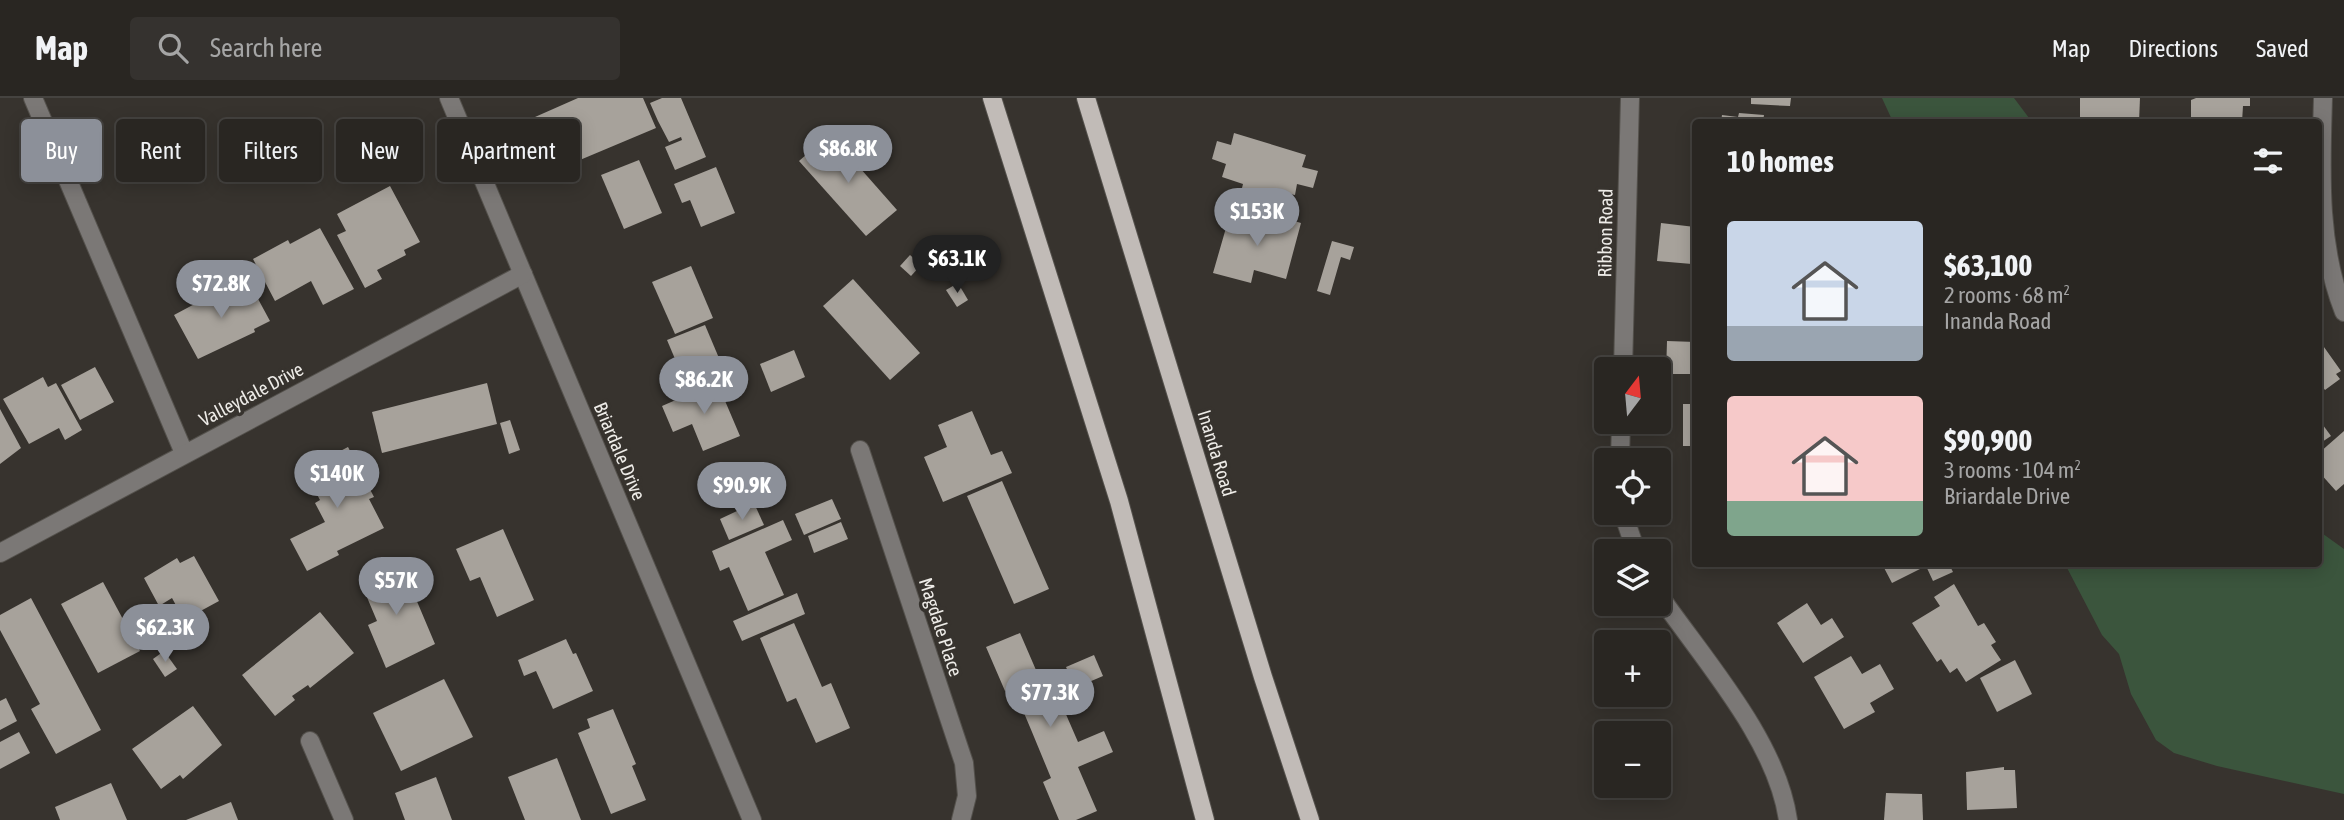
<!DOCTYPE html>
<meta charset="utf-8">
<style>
:root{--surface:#292622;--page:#35322f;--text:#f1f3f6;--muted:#a5a5a5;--line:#454340;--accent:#8c9099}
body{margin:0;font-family:"Asap Condensed",sans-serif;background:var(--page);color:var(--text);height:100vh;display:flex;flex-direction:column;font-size:26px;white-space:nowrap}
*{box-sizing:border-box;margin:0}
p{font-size:23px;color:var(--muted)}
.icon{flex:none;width:38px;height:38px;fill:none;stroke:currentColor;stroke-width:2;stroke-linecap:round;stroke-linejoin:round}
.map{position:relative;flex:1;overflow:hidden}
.drawer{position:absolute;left:1692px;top:21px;width:630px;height:448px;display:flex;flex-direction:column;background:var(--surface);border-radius:7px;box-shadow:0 4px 18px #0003,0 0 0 2px var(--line)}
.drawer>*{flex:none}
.top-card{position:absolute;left:21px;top:21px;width:665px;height:63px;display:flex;gap:14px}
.needle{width:46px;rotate:16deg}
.controls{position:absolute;left:1594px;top:259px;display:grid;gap:14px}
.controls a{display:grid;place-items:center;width:77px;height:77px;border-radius:7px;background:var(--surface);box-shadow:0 4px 18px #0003,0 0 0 2px var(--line);font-size:35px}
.price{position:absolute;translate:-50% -60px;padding:0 16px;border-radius:24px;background:var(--accent);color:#fff;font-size:23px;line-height:46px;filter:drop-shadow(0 2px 4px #0008)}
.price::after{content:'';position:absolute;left:50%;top:42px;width:21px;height:16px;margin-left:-10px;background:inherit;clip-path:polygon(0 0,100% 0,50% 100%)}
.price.on{background:#222;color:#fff}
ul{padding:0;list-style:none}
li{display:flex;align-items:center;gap:21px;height:175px;padding:0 35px}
li span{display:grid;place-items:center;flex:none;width:196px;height:140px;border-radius:7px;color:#555}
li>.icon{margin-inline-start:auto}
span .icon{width:84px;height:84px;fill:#fffc;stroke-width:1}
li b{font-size:30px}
h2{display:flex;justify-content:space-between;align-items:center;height:84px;padding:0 35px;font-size:30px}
.chip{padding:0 24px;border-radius:7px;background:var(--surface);box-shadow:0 4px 18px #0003,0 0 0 2px var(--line);font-size:24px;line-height:63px}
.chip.on{background:var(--accent);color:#fff}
header{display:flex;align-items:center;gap:42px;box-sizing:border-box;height:98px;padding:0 35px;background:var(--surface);border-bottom:2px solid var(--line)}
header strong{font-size:33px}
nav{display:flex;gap:38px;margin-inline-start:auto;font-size:24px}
.search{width:490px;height:63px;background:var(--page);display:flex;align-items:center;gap:18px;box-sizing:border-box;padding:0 24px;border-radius:7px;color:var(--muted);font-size:26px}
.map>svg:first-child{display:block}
</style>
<header>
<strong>Map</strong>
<div class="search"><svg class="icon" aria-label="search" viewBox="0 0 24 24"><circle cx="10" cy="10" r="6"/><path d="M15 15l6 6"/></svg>Search here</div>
<nav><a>Map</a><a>Directions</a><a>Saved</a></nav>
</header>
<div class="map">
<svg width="2344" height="722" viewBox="0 0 2344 722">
<rect width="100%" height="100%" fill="#37332e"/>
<g fill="#3b553d">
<polygon points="1882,0 2014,0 2032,24 1893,24"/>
<polygon points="2319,433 2344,451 2344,696 2217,668 2174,655 2156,642 2131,596 2119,556 2102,537 2065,466 2319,466"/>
</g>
<g fill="#a7a29b">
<polygon points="578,0 643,0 656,30 568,67 557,42 547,47 535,19"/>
<polygon points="662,0 681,0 706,59 675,72 665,49 682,42 681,39 669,44 658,23 650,5"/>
<polygon points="1751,0 1791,0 1790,8 1751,6"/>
<polygon points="2080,0 2140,0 2139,24 2080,24"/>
<polygon points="2196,0 2250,0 2250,8 2243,8 2242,24 2191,23 2191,2"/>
<polygon points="1739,15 1764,17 1763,24 1721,24 1722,17 1738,19"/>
<polygon points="1234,35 1306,57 1302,69 1318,73 1313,90 1297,86 1295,97 1259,90 1256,102 1240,98 1243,86 1222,79 1226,66 1212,61 1217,43 1231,47"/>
<polygon points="830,36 897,112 866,138 799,63"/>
<polygon points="639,62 662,115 624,131 601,77"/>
<polygon points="716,69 735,115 701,129 690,102 682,105 674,86"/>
<polygon points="390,88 420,144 404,152 406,157 377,172 382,181 365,190 337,137 346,133 337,116"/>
<polygon points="1230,116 1268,126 1271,116 1301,125 1286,181 1254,172 1251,185 1213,175"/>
<polygon points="1661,125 1695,129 1692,166 1657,163"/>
<polygon points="320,130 354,191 323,207 311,183 275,203 253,161 288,142 290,146"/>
<polygon points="1332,143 1354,149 1350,162 1341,159 1330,197 1317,193"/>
<polygon points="910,157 921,167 911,178 900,168"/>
<polygon points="691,168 713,220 675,236 652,184"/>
<polygon points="853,181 920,255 890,282 823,208"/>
<polygon points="958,185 968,202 957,209 946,192"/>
<polygon points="232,186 237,196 251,188 270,223 254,231 255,234 198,261 174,217"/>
<polygon points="705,227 727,279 689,294 667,242"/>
<polygon points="2319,242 2341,273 2336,276 2340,281 2325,292 2321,287 2319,289"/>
<polygon points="1667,243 1696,244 1696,276 1666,276"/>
<polygon points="794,252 805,279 771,294 760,266"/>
<polygon points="95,269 114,304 80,322 61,287"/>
<polygon points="43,279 48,289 56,285 82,332 65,342 59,330 29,346 3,301"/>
<polygon points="717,284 740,338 703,353 692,326 673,334 662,308"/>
<polygon points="487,285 497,326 382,355 372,314"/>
<rect x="1683" y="306" width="13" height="42"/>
<polygon points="0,311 21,350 0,366"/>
<polygon points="972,313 991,357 1002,353 1012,375 943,404 924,359 947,349 938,327"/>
<polygon points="510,322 520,352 509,356 500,325"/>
<polygon points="2320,323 2331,338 2319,346 2319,324"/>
<polygon points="2344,333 2344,386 2336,393 2319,374 2319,355"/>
<polygon points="348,349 374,399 369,401 384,430 337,453 339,457 307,473 290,441 325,424 315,405 320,402 304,372"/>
<polygon points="760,375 767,392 748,400 741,382"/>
<polygon points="723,382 731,398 713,407 705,391"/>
<polygon points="1002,383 1049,491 1014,506 967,398"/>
<polygon points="832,401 841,421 804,437 795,416"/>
<polygon points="754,405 764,427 729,442 720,421"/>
<polygon points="783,422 792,442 765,454 784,497 748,513 729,469 720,473 712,453"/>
<polygon points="841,424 848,441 814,455 808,438"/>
<polygon points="503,431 534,502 497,519 480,479 470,483 456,451"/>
<polygon points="194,458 219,503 184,522 172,500 159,508 144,480 177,460 180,465"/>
<polygon points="1882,466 1949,466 1953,474 1933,483 1926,468 1892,485"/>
<polygon points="402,468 435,546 386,570 368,527 377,523 361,485"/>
<polygon points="103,484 140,553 98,575 61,506"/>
<polygon points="1954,486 1978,528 1984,525 1996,544 1991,547 2001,562 1966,584 1957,570 1950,575 1941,561 1937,564 1912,525 1940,508 1934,499"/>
<polygon points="797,495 805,516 742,543 733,523"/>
<polygon points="31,500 101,632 56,656 31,611 40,606 0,532 0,517"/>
<polygon points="1807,505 1821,527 1832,520 1844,539 1803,565 1777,525"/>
<polygon points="320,514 354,555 310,590 308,587 292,598 295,602 275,618 242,577"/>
<polygon points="794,525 822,589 831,585 850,630 816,645 796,600 787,604 760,540"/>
<polygon points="1020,535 1039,579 1048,575 1078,644 1104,633 1113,654 1078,669 1097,713 1076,722 1059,722 1043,684 1051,680 1032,634 1013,589 1005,593 986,549"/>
<polygon points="566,541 573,556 576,555 593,593 553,611 536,573 524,578 518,562"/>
<polygon points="164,553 177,571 165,579 153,561"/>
<polygon points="1094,557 1103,578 1075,590 1066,569"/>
<polygon points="1851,558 1862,576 1880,566 1894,591 1870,605 1875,614 1844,631 1814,579"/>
<polygon points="2015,562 2032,596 1997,614 1980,580"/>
<polygon points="444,581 473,639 401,673 373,615"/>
<polygon points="6,600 17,623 0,632 0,603"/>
<polygon points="193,608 222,647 183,681 180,677 161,691 132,651"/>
<polygon points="613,611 636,666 632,668 646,702 611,716 578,635 590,630 587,621"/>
<polygon points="19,634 30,655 0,671 0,644"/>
<polygon points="557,660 581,722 525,722 508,679"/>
<polygon points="2004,669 2004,672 2015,672 2017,710 1967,712 1966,674"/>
<polygon points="436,679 452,722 405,722 395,695"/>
<polygon points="111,685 127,722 60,722 55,709"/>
<polygon points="1886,695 1922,696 1923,722 1884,722"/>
<polygon points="231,704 238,722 186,722"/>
</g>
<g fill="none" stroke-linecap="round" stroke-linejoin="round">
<g stroke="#54514c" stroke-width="20">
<g id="minor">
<polyline points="33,0 184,355"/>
<polyline points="449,0 752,722"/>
<path d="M2323,0C2321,72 2317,146 2344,214"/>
<polyline points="1623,271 1630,0"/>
<polyline points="860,352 964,665 967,698 961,722"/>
<polyline points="1620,362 1621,324"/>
<polyline points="1623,415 1636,453"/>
<polyline points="0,455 523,176"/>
<path d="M1659,497C1704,562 1777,643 1788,722"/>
<polyline points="310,643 344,722"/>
</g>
</g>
<g stroke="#54514c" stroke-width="20">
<g id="major">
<polyline points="992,0 1119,403 1205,722"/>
<polyline points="1086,0 1263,579 1310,722"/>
</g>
</g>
<use href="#minor" stroke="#7b7876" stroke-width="18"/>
<use href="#major" stroke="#c1bbb7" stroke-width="18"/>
</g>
<g text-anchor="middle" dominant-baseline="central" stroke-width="7" stroke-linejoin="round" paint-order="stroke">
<g font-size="19" fill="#eeece8" stroke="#37332e">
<text transform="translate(1605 135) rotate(-89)">Ribbon Road</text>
<text transform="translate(251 296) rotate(-28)">Valleydale Drive</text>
<text transform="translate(620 353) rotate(67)">Briardale Drive</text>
<text transform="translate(1217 355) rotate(73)">Inanda Road</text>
<text transform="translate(941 529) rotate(72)">Magdale Place</text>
</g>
</g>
</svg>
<div class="controls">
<a><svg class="needle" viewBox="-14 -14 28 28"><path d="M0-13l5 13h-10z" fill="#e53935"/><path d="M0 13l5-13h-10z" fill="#a5a5a5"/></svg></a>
<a><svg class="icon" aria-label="locate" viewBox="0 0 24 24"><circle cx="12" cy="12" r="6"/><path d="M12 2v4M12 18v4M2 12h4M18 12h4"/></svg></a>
<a><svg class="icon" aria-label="layers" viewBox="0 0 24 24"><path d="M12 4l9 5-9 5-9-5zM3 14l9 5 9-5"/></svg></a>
<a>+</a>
<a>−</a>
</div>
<b class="price" style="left:848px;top:87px">$86.8K</b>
<b class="price" style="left:1257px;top:150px">$153K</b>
<b class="price on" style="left:957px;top:197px">$63.1K</b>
<b class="price" style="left:221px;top:222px">$72.8K</b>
<b class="price" style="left:704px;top:318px">$86.2K</b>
<b class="price" style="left:337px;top:412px">$140K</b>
<b class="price" style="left:742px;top:424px">$90.9K</b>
<b class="price" style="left:396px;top:519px">$57K</b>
<b class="price" style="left:165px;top:566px">$62.3K</b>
<b class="price" style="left:1050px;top:631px">$77.3K</b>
<div class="top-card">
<a class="chip on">Buy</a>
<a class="chip">Rent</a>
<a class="chip">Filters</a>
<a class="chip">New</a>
<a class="chip">Apartment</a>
</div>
<section class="drawer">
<h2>10 homes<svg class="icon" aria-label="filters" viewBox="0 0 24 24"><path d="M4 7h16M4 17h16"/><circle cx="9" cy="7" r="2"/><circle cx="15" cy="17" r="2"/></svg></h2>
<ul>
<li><span style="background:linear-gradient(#c9d6e8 75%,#9aa5b1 0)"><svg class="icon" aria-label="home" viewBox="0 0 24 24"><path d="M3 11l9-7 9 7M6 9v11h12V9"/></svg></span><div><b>$63,100</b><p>2 rooms · 68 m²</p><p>Inanda Road</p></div></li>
<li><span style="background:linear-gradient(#f6c9c9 75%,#7fa58c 0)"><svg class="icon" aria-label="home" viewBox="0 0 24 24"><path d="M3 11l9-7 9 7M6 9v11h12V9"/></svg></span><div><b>$90,900</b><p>3 rooms · 104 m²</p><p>Briardale Drive</p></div></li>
</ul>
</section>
</div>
